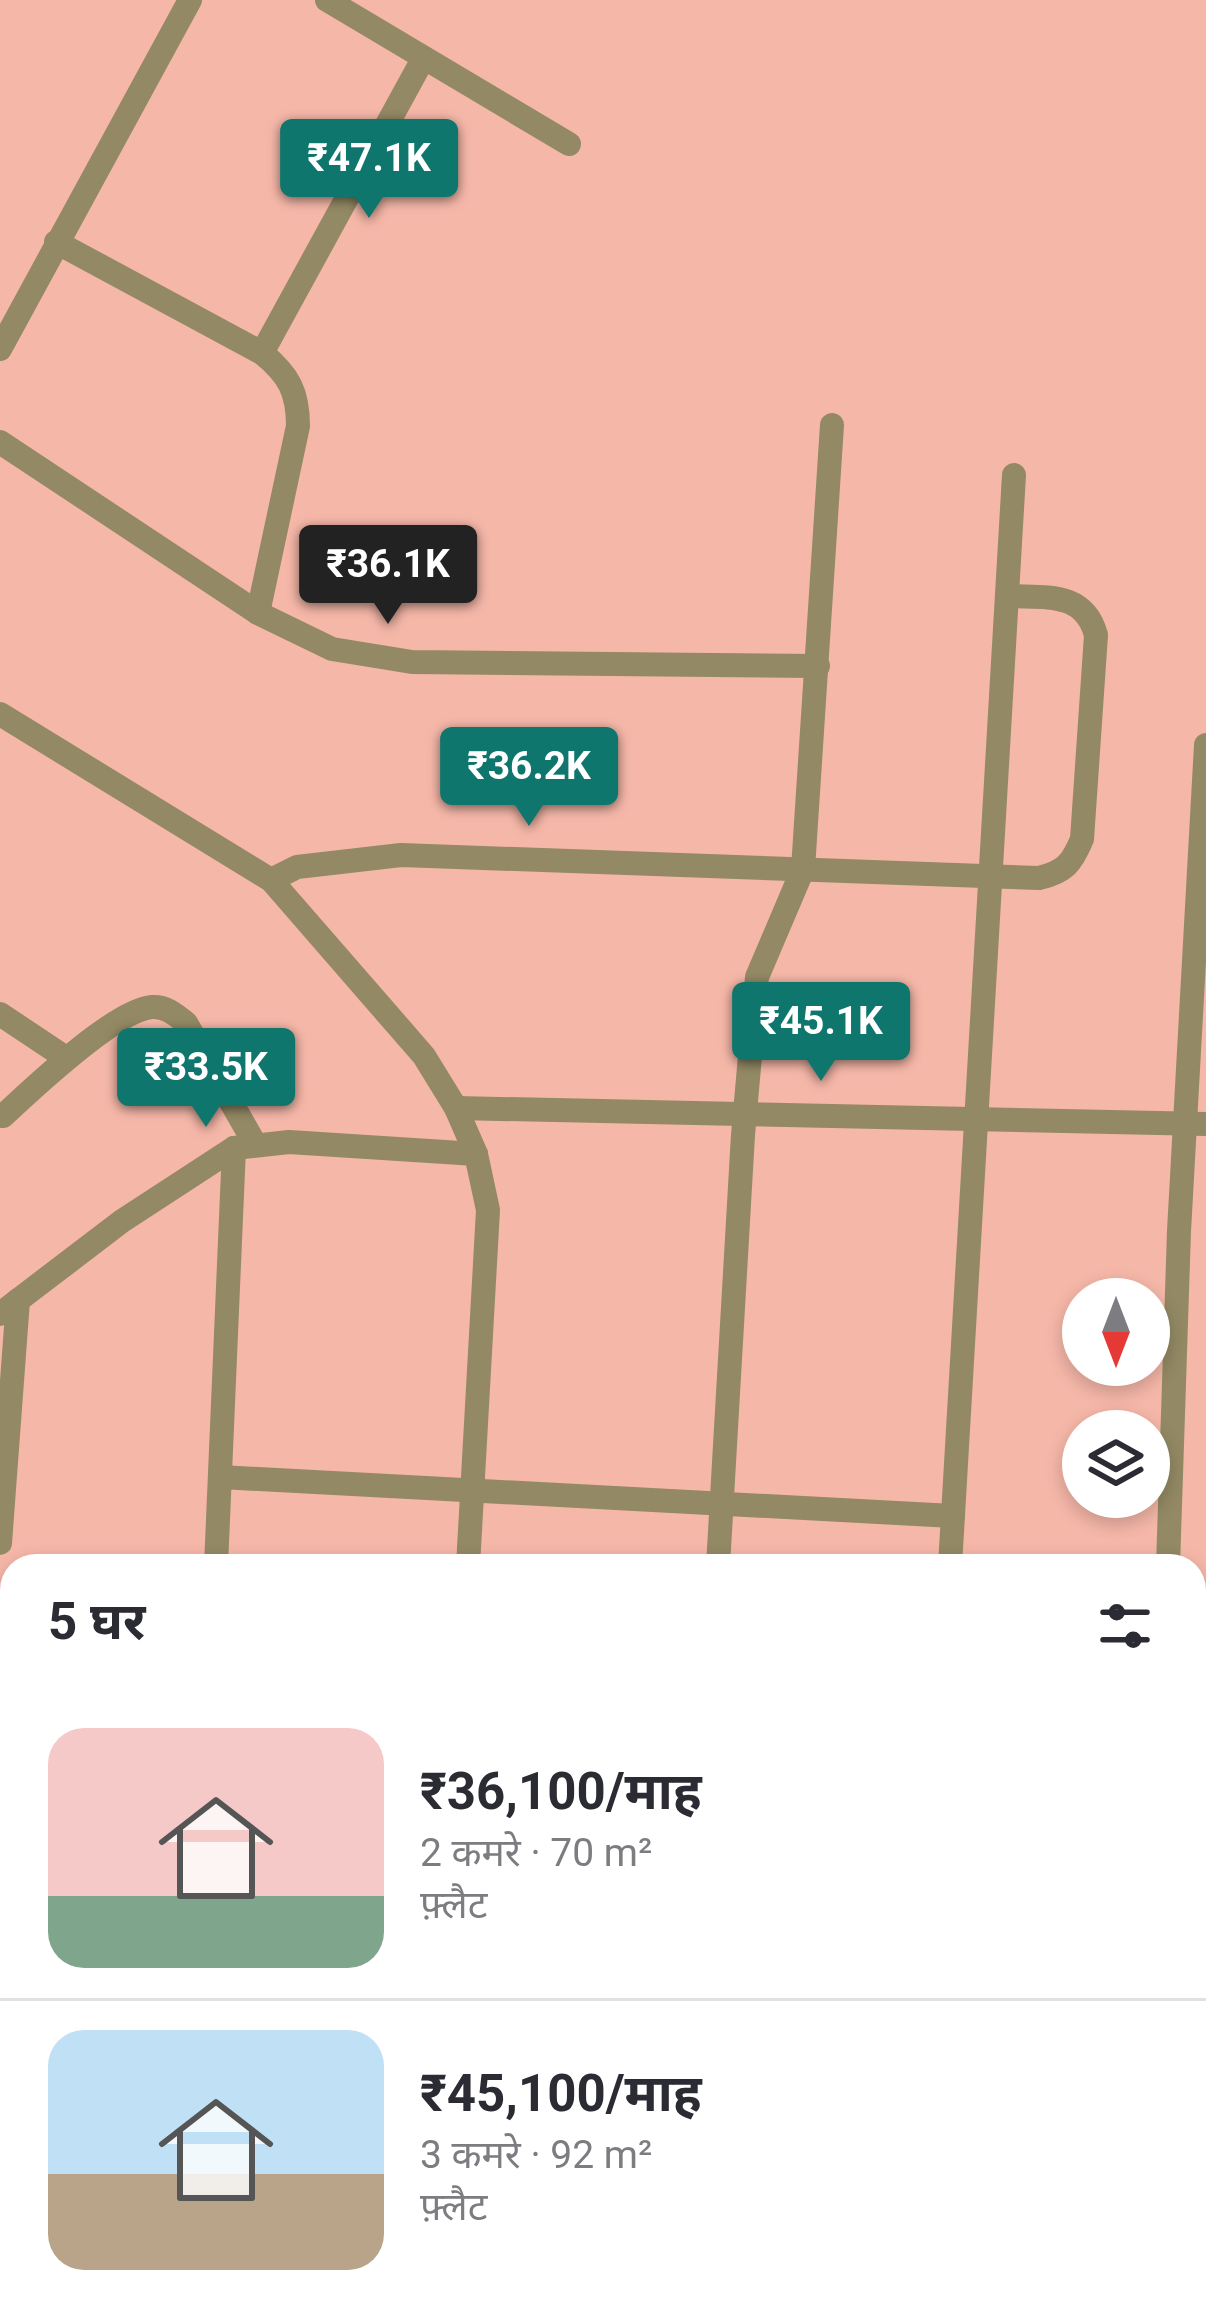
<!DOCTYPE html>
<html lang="hi">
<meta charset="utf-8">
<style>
:root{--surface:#fff;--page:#f2f2f3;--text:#2b2b33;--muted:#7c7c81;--line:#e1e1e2;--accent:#0f766e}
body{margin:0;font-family:Roboto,"Noto Sans Devanagari",sans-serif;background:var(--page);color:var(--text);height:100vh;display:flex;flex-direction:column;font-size:45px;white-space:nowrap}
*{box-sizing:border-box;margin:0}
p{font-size:39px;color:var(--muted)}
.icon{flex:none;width:66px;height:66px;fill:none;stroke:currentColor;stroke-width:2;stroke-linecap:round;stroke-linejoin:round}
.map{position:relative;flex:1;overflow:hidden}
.panel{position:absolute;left:0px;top:1554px;width:1206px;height:771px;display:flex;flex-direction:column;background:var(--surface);border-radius:36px 36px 0 0;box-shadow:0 6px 18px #0003}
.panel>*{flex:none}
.needle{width:78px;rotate:180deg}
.buttons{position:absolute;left:1062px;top:1278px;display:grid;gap:24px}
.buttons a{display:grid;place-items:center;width:108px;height:108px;border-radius:50%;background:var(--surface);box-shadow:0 6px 18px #0003;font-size:60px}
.price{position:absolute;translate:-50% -102px;padding:0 27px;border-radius:12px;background:var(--accent);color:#fff;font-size:39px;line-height:78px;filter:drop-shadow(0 3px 6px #0008)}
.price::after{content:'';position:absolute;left:50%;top:72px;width:36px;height:27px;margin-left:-18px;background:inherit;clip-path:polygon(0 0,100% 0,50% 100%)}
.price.selected{background:#222;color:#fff}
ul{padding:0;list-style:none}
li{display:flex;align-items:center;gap:36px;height:300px;padding:0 48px}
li+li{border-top:3px solid var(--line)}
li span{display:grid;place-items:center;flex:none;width:336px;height:240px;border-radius:36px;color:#555}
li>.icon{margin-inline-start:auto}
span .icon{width:144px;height:144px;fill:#fffc;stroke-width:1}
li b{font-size:51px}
h2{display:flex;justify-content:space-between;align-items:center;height:144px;padding:0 48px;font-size:51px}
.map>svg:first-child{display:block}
</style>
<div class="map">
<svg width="1206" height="2324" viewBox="0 0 1206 2324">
<rect width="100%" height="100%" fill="#f5b7a8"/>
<polygon fill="#e29785" points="1194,1913 1206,1914 1206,2324 1151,2324 1152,2313 1194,2313"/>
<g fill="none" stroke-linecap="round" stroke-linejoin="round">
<g stroke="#938964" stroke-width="24">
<polyline points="327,0 569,144"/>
<path d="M56,242L262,353C289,375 298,392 298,426L258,613"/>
<polyline points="0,349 190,0"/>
<polyline points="262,353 423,59"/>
<polyline points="0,442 258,613 332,649 412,662 818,666"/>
<polyline points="0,714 271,880 424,1056 456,1108 476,1154 488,1210 468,1566"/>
<path d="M271,880L297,867L401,855L1039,878C1065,872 1072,863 1082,839L1096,635C1084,591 1046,598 1008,596"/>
<polyline points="0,1014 66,1058"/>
<polyline points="456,1108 1206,1124"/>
<path d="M3,1116C32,1089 115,1010 152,1007C166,1006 176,1015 186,1023L255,1144"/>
<polyline points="0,1314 122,1221 234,1148 289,1142 476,1154"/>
<polyline points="220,1477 953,1516"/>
<polyline points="0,1543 18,1300"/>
<polyline points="216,1566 234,1148"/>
<polyline points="718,1566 743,1135 757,977 803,869 832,425"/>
<polyline points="950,1566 1014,475"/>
<polyline points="1168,1566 1179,1231 1206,745"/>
<polyline points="0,1799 12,1800"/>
<polyline points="1194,1882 1206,1883"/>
<polyline points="177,2324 178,2313"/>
<polyline points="421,2324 422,2313"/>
<polyline points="684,2324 684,2313"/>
<polyline points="907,2324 907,2313"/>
<polyline points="1121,2324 1122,2313"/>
</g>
</g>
</svg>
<div class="buttons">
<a><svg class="needle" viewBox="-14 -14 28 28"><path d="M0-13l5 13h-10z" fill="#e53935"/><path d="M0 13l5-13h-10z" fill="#7c7c81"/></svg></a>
<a><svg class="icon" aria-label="layers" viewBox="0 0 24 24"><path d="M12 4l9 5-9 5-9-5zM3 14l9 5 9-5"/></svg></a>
</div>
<b class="price" style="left:369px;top:221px">₹47.1K</b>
<b class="price selected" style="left:388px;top:627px">₹36.1K</b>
<b class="price" style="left:529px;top:829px">₹36.2K</b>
<b class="price" style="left:821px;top:1084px">₹45.1K</b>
<b class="price" style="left:206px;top:1130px">₹33.5K</b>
<section class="panel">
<h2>5 घर<svg class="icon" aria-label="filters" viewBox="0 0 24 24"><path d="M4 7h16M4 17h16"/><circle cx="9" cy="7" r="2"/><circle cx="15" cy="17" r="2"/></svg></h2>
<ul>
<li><span style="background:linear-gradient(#f6c9c9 70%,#7fa58c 0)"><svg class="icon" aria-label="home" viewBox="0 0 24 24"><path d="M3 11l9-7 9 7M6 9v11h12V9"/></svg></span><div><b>₹36,100/माह</b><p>2 कमरे · 70 m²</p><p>फ़्लैट</p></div></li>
<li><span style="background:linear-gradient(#bfe0f5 60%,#b9a48a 0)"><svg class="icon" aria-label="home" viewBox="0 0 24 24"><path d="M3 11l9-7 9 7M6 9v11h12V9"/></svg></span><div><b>₹45,100/माह</b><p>3 कमरे · 92 m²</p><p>फ़्लैट</p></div></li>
</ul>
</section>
</div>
